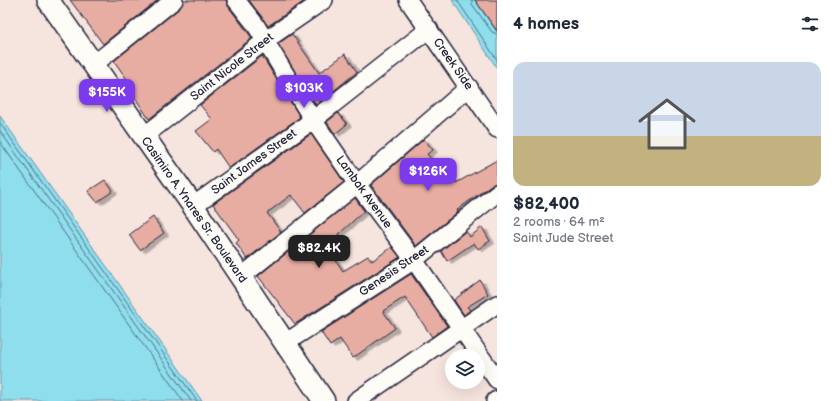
<!DOCTYPE html>
<meta charset="utf-8">
<style>
:root{--surface:#fff;--page:#f2f2f3;--text:#1f2937;--muted:#747a83;--accent:#7c3aed}
body{margin:0;font-family:"Balsamiq Sans",sans-serif;background:var(--page);color:var(--text);height:100vh;display:flex;flex-direction:column;font-size:15px;white-space:nowrap}
*{box-sizing:border-box;margin:0}
p{font-size:13px;color:var(--muted)}
.icon{flex:none;width:22px;height:22px;fill:none;stroke:currentColor;stroke-width:2;stroke-linecap:round;stroke-linejoin:round}
.map{position:relative;flex:1;overflow:hidden}
.sheet{display:flex;flex-direction:column;background:var(--surface);width:340px}
.sheet>*{flex:none}
.buttons{position:absolute;left:445px;top:349px;display:grid;gap:8px}
.buttons a{display:grid;place-items:center;width:40px;height:40px;border-radius:50%;background:var(--surface);box-shadow:0 4px 16px #0002;font-size:20px}
.price{position:absolute;translate:-50% -34px;padding:0 9px;border-radius:8px;background:var(--accent);color:#fff;font-size:13px;line-height:26px;filter:drop-shadow(0 1px 2px #0008)}
.price::after{content:'';position:absolute;left:50%;top:24px;width:12px;height:9px;margin-left:-6px;background:inherit;clip-path:polygon(0 0,100% 0,50% 100%)}
.price.current{background:#222;color:#fff}
ul{padding:0;list-style:none}
li{display:grid;align-content:center;gap:8px;height:212px;padding:0 16px}
li span{display:grid;place-items:center;height:124px;border-radius:12px;color:#555}
li>.icon{margin-inline-start:auto}
span .icon{width:72px;height:72px;fill:#fffc;stroke-width:1}
li b{font-size:17px}
h2{display:flex;justify-content:space-between;align-items:center;height:48px;padding:0 16px;font-size:17px}
main{display:flex;flex:1;min-height:0}
.map>svg:first-child{display:block}
</style>
<main>
<div class="map">
<svg width="497" height="401" viewBox="0 0 497 401">
<defs>
<filter id="shadow"><feDropShadow dx="4.5" dy="2.5" stdDeviation="0" flood-color="#0004"/></filter>
</defs>
<rect width="100%" height="100%" fill="#f6e4de"/>
<filter id="ink" filterUnits="userSpaceOnUse"><feTurbulence type="fractalNoise" baseFrequency=".025" numOctaves="2"/><feDisplacementMap in="SourceGraphic" scale="8" xChannelSelector="R" yChannelSelector="G"/><feConvolveMatrix kernelMatrix="1 2 1 2 8 2 1 2 1" color-interpolation-filters="sRGB"/></filter>
<g filter="url(#ink)">
<g fill="#8fdeed" stroke="#6393a6">
<polygon points="452,0 475,0 497,32 497,68"/>
<polygon points="0,116 202,401 0,401"/>
</g>
<g fill="none" stroke-linecap="round" stroke-linejoin="round">
<g stroke="#4e6d82" stroke-width="1">
<polyline points="457,0 497,60"/>
<polyline points="472,0 472,4 492,32 497,34"/>
<polyline points="0,123 197,401"/>
<polyline points="0,131 191,401"/>
<polyline points="0,142 183,401"/>
</g>
</g>
<g fill="#e7ada2" stroke="#22223b" filter="url(#shadow)">
<polygon points="70,0 158,0 103,44"/>
<polygon points="184,0 226,0 228,6 252,38 149,119 132,93 134,92 125,79 126,78 114,61 180,8"/>
<polygon points="249,0 306,0 268,26"/>
<polygon points="475,0 497,0 497,31"/>
<polygon points="292,34 319,73 345,54 357,72 316,105 278,44"/>
<polygon points="262,56 300,117 229,168 216,149 213,152 196,131 212,119 200,105"/>
<polygon points="338,113 347,124 335,134 327,122"/>
<polygon points="311,134 344,182 305,213 291,195 267,213 281,232 247,259 236,243 239,240 213,204"/>
<polygon points="424,139 433,150 427,154 448,180 452,177 456,183 497,160 497,183 491,185 457,210 458,211 454,215 416,246 371,185"/>
<polygon points="105,180 113,191 97,202 88,191"/>
<polygon points="355,198 364,211 326,246 343,271 368,256 372,261 392,247 400,257 295,324 258,276"/>
<polygon points="153,217 164,233 140,250 129,235"/>
<polygon points="482,227 490,241 478,249 474,243 447,261 441,251 466,231 470,237"/>
<polygon points="411,274 447,326 432,337 405,297 383,311 395,328 353,358 340,339 330,346 321,332"/>
<polygon points="480,280 488,294 467,307 470,310 464,315 454,300"/>
</g>
<g fill="none" stroke-linecap="round" stroke-linejoin="round">
<g stroke="#22223b" stroke-width="20">
<g id="minor">
<polyline points="236,0 255,24 313,120 357,184 414,260 497,380"/>
<polyline points="408,0 497,129"/>
<polyline points="93,65 174,0"/>
<polyline points="143,137 266,40 324,0"/>
<polyline points="193,206 313,120 429,29"/>
<polyline points="241,277 357,184 469,87"/>
<polyline points="285,343 414,260 497,193"/>
<polyline points="356,401 497,304"/>
<polyline points="495,401 497,400"/>
</g>
</g>
<g stroke="#22223b" stroke-width="24">
<polyline id="major" points="48,0 193,206 324,401"/>
</g>
<use href="#minor" stroke="#fdfcf7" stroke-width="17"/>
<use href="#major" stroke="#fdfcf7" stroke-width="21"/>
</g>
</g>
<g text-anchor="middle" dominant-baseline="central" stroke-width="3.5" stroke-linejoin="round" paint-order="stroke">
<g font-size="12" fill="#22223b" stroke="#fdfcf7">
<text transform="translate(453 64) rotate(55)">Creek Side</text>
<text transform="translate(232 67) rotate(-38)">Saint Nicole Street</text>
<text transform="translate(254 162) rotate(-36)">Saint James Street</text>
<text transform="translate(364 192) rotate(54)">Lambak Avenue</text>
<text transform="translate(194 210) rotate(55)">Casimiro A. Ynares Sr. Boulevard</text>
<text transform="translate(394 271) rotate(-34)">Genesis Street</text>
</g>
</g>
</svg>
<div class="buttons">
<a><svg class="icon" aria-label="layers" viewBox="0 0 24 24"><path d="M12 4l9 5-9 5-9-5zM3 14l9 5 9-5"/></svg></a>
</div>
<b class="price" style="left:304px;top:109px">$103K</b>
<b class="price" style="left:107px;top:113px">$155K</b>
<b class="price" style="left:428px;top:192px">$126K</b>
<b class="price current" style="left:319px;top:269px">$82.4K</b>
</div>
<section class="sheet">
<h2>4 homes<svg class="icon" aria-label="filters" viewBox="0 0 24 24"><path d="M4 7h16M4 17h16"/><circle cx="9" cy="7" r="2"/><circle cx="15" cy="17" r="2"/></svg></h2>
<ul>
<li><span style="background:linear-gradient(#c9d6e8 60%,#c2b280 0)"><svg class="icon" aria-label="home" viewBox="0 0 24 24"><path d="M3 11l9-7 9 7M6 9v11h12V9"/></svg></span><div><b>$82,400</b><p>2 rooms · 64 m²</p><p>Saint Jude Street</p></div></li>
</ul>
</section>
</main>
